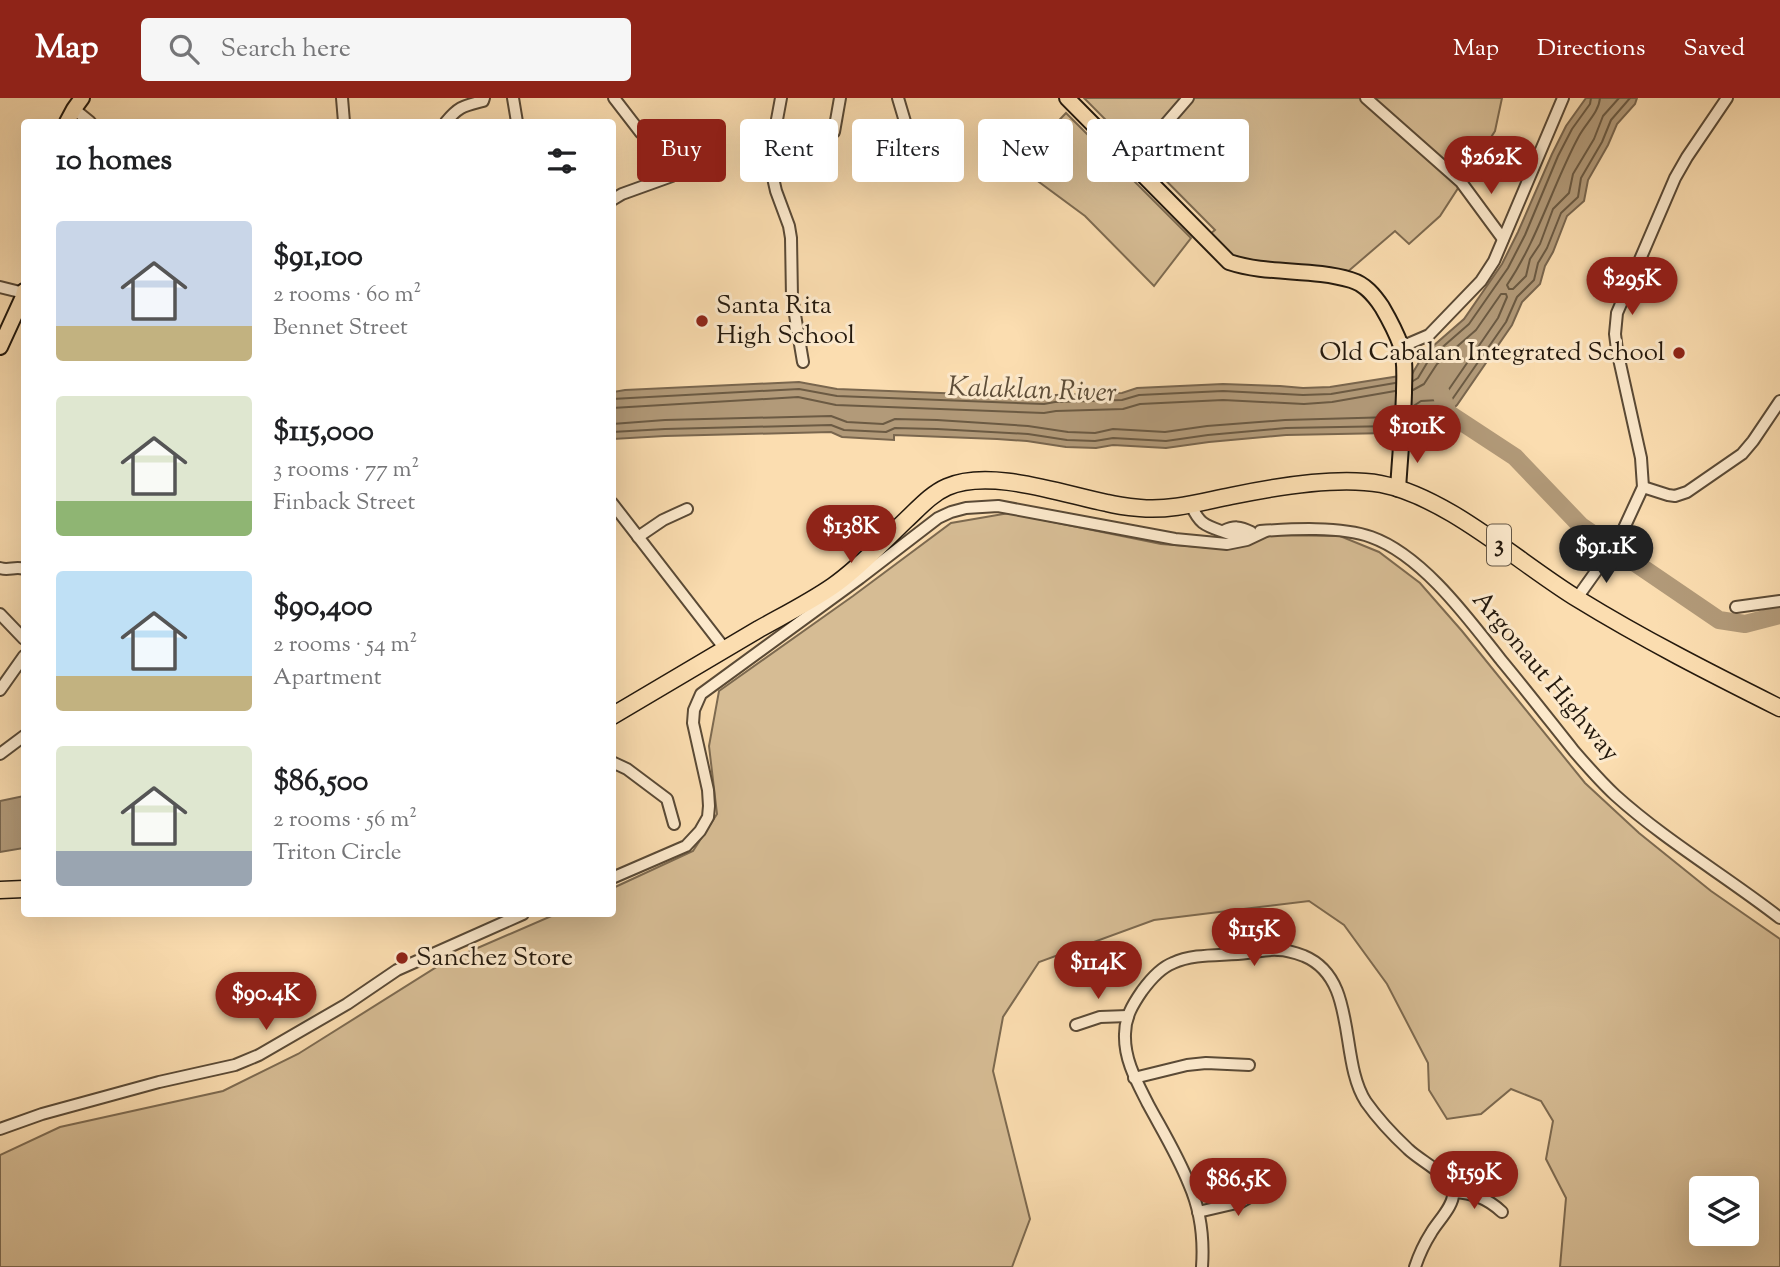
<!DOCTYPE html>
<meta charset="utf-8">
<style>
:root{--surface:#fff;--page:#f6f6f6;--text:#202124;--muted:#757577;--accent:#8f2418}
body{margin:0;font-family:"Sorts Mill Goudy",serif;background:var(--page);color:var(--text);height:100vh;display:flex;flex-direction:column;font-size:26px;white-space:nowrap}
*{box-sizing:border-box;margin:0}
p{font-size:23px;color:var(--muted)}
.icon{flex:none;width:38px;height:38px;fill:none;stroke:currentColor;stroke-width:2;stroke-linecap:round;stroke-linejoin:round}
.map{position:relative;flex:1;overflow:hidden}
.panel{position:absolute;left:21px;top:21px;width:595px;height:798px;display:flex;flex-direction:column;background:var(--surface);border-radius:7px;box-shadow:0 7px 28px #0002}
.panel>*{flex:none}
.banner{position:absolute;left:637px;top:21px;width:665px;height:63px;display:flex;gap:14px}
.buttons{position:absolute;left:1689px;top:1078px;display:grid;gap:14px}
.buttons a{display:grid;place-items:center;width:70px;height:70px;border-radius:7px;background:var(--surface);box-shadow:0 7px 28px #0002;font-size:35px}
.price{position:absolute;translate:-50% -60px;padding:0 16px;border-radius:24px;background:var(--accent);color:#fff;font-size:23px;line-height:46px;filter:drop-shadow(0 2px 4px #0008)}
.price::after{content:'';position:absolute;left:50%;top:42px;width:21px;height:16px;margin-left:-10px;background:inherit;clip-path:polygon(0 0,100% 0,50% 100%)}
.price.on{background:#222;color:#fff}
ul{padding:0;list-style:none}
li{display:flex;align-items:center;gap:21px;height:175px;padding:0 35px}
li span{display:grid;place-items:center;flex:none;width:196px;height:140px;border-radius:7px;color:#555}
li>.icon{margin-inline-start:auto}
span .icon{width:84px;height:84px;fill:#fffc;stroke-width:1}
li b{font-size:30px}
h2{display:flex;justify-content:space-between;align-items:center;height:84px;padding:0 35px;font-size:30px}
.pill{padding:0 24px;border-radius:7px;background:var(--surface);box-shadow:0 7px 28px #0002;font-size:24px;line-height:63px}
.pill.on{background:var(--accent);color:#fff}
header{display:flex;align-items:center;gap:42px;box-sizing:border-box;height:98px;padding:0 35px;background:var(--accent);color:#fff}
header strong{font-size:33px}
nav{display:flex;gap:38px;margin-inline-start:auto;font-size:24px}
.search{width:490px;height:63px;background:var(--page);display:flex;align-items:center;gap:18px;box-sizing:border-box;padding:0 24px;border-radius:7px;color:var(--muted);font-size:26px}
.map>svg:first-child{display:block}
</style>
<header>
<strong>Map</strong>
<div class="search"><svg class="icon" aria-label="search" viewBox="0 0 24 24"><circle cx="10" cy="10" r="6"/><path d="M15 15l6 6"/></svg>Search here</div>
<nav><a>Map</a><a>Directions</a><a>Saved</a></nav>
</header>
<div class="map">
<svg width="1780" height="1169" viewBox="0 0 1780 1169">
<rect width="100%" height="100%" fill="#fbddb0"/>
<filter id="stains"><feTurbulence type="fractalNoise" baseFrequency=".00286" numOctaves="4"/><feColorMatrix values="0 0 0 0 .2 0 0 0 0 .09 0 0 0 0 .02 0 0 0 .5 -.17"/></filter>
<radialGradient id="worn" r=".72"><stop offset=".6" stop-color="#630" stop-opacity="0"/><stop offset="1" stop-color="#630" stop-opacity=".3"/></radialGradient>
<g fill="#d6bc94" stroke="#7d6a50" stroke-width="2" fill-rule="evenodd">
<polygon points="1084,0 1502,0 1495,33 1440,118 1409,146 1395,133 1345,176 1236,164 1210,136 1215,132"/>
<polygon points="1066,15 1191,140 1154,188 1085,118 1016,67"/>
<path d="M1009,415L1161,446L1227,451L1250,446L1270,437L1340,438L1379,454L1420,485L1462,533L1585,685L1639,735L1711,793L1780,841V1169H1560L1566,1100L1546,1061L1553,1023L1541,1003L1511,991L1481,1016L1447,1021L1429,992L1428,965L1387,886L1344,827L1309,803L1154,822L1039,864L1003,919L993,973L1030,1121L1012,1169H0V1057L60,1029L223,993L298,956L443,865L556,816H612L613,790L693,753L717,716L709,648L719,593L853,498L951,425ZM1701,1090H1746V1136H1701Z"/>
</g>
<g fill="#b29a79" stroke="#79664e" stroke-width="2">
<path d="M1586,0H1637L1635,6L1617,26L1608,47L1588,82L1584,103L1567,118L1553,154L1545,168L1540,186L1522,204L1512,227L1457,307L1445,318C1431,317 1422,317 1416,331L1390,335L1286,337L1209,344L1166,350L1113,347L1096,350L1066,349L1027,343L997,341L894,337V342L842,339L831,334L665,338L613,341V294L625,292L799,284L837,291L1044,299L1055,297L1122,295L1137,290L1223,286L1280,288L1303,290L1330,289L1412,276L1424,256L1464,221L1502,166L1518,134L1552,56L1566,28Z"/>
<polygon points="24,698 24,750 0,754 0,703"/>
</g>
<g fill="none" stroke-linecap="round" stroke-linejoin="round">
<g stroke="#6b5a43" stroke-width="2">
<path d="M1600,0C1599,14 1586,25 1579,38C1553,86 1538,141 1507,187L1509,191H1513L1526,178L1530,161L1540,146L1553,111L1569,95L1573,76L1594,41L1603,18L1619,0"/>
<polyline points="1413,283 1418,280 1430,260 1469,226 1508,170 1525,137 1558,58 1572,31 1590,6 1591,0"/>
<polyline points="612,301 799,291 837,298 1044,306 1055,304 1122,302 1139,297 1223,293 1303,297 1331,296 1395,285"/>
<polyline points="1412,309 1421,303 1439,302 1445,297 1498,220 1507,199 1506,196 1501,196 1476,232 1437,266 1424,286 1413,292"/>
<polyline points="612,310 798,299 836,307 1044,315 1056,313 1123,311 1140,306 1223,302 1304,306 1332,304 1395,293"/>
<polyline points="1411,324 1414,319 1424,311 1442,310 1451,303 1506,224 1517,199 1534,182 1538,165 1547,150 1561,115 1578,99 1581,80 1602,44 1611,22 1630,0"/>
<polyline points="612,326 665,322 831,318 847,324 883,326 895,321 937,322 1028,328 1068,334 1095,335 1113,331 1165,334 1207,328 1285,322 1394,319"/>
<polyline points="612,334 665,331 831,327 844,332 886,334 895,330 937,331 1028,336 1067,342 1095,343 1113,340 1166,343 1208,337 1286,330 1394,328"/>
</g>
<polyline stroke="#b29a79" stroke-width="18" points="1441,295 1448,315 1515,359 1581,428 1719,522 1745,526 1780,517"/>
<g stroke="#5a4a36" stroke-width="14">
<g id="minor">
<polyline points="342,0 344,24"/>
<polyline points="513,0 517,24"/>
<polyline points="614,0 641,35"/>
<polyline points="781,0 773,43 771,71 776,93 789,128 791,140 792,199 803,264"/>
<polyline points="898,0 909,37"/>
<polyline points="1366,0 1461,84 1503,141"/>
<polyline points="74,11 90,24"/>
<path d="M446,24C459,8 464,8 483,3L484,0"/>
<polyline points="834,34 840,0"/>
<polyline points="1131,66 1188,0"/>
<polyline points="612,102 622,96 672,78"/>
<polyline points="0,189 24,195"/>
<polyline points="1401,249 1429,237 1481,183 1494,163 1563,0"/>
<polyline points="1643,389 1668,397 1675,398 1687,394 1742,356 1753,343 1780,303"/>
<polyline points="612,405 725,551"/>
<path d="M1191,407C1199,425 1204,427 1221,433C1231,436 1234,439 1244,437"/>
<path d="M1223,433C1234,428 1240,428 1251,434"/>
<path d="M1260,433C1291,431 1341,428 1371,439C1422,457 1468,520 1501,562C1526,592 1550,623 1574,653C1587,668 1600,683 1615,697C1666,743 1726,778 1780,820"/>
<polyline points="638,439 663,422 687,411"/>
<path d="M0,470C8,473 16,468 24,471"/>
<polyline points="1577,500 1619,441 1643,389 1641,360 1617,252 1615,236 1617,215 1675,80 1687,59 1727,0"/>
<polyline points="1736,509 1780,503"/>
<polyline points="0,516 24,541"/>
<polyline points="0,592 24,558"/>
<polyline points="0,656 24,638"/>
<polyline points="612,664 627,671 667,701 674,726"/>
<polyline points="612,780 686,748 700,733 708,719 709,708 708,692 693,625 694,612 701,596 860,480 938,420 951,414 966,410 998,408 1175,441 1227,446 1247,442 1266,433"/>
<polyline points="1076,927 1100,919 1128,918"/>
<polyline points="1134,980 1187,967 1206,965 1249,967"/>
<polyline points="0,1031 42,1016 159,984 235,967 259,957 347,906 397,872 523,816"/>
<path d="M1453,1094C1473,1095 1487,1100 1502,1114"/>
<polyline points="1198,1114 1241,1104 1264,1091"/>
<path d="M1202,1169C1204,1141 1200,1111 1189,1086C1178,1058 1162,1032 1148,1006C1137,984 1124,962 1125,936C1125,919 1133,906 1142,893C1150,882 1160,870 1173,865C1194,855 1224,858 1247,855C1257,854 1268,851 1278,852C1287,852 1296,855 1304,858C1359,881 1338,961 1366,1004C1378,1021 1393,1037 1408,1051C1420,1063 1451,1077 1453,1094C1455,1107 1437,1124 1431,1135C1424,1146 1419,1157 1415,1169"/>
</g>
</g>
<g stroke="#24190d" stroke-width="18">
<g id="major">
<path d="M1067,0L1229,164C1268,177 1311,170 1351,182C1365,186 1374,197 1382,209C1389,221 1396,234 1401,248C1406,263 1404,280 1404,295C1403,328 1400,359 1398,391"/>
<polyline points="67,24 74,11 82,0"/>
<polyline points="0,249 22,201 24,193"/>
</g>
</g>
<g stroke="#24190d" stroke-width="19">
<g id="highway">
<path d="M612,618C661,589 710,560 759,531C784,517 810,504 833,488C858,471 884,443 906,422C919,410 931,396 947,389C990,370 1062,396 1107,405C1118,408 1129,409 1140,410C1171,413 1201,404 1231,398C1274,389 1337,378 1381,386C1448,399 1519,465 1578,501C1643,541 1712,576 1780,610"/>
<polyline points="0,792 24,791"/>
</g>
</g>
<use href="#minor" stroke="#fce9cc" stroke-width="10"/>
<use href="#major" stroke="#fbddb0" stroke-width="14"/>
<use href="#highway" stroke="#fbddb0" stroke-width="16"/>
</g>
<g fill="#8f2418" stroke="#fce9cc" stroke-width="2.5">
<circle cx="702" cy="223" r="7"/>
<circle cx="1679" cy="255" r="7"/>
<circle cx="402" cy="860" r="7"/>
</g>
<g text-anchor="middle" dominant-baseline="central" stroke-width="6" stroke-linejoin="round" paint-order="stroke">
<rect fill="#fce9cc" stroke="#655746" stroke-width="2" x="1487" y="426.5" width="24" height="41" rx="5"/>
<g font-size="24" font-weight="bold" fill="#24190d">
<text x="1499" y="447">3</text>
</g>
<g font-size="26" fill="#24190d" stroke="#fce9cc" text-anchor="start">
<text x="716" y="208">Santa Rita<tspan x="716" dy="30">High School</tspan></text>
<text x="1665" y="255" text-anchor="end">Old Cabalan Integrated School</text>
<text x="416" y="860">Sanchez Store</text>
</g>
<g font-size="26" fill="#24190d" stroke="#fce9cc">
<text transform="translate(1545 579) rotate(50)">Argonaut Highway</text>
</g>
<g font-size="28" font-style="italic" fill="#5d4d38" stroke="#fce9cc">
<text transform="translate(1032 293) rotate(2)">Kalaklan River</text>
</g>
</g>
<rect width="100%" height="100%" filter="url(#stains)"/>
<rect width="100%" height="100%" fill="url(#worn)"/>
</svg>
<div class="buttons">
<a><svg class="icon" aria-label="layers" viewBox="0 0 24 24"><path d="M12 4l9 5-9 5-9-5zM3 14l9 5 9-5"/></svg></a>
</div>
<b class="price" style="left:1491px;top:98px">$262K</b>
<b class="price" style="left:1632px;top:219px">$295K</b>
<b class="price" style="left:1417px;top:367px">$101K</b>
<b class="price" style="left:851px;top:467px">$138K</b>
<b class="price on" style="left:1606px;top:487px">$91.1K</b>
<b class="price" style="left:1254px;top:870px">$115K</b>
<b class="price" style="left:1098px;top:903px">$114K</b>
<b class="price" style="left:266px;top:934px">$90.4K</b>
<b class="price" style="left:1474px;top:1113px">$159K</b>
<b class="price" style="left:1238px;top:1120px">$86.5K</b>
<div class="banner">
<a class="pill on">Buy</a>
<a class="pill">Rent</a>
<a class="pill">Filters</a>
<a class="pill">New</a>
<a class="pill">Apartment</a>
</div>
<section class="panel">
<h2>10 homes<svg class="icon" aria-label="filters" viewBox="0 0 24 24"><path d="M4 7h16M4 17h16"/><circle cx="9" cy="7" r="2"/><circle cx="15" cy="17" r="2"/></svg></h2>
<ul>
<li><span style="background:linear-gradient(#c9d6e8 75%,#c2b280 0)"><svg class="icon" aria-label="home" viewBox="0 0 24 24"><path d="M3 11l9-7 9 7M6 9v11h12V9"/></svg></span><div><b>$91,100</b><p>2 rooms · 60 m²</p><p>Bennet Street</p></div></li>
<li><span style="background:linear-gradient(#dfe7d0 75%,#8fb573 0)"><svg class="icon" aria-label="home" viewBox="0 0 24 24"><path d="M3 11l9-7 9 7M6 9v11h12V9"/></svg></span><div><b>$115,000</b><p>3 rooms · 77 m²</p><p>Finback Street</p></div></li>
<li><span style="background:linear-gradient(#bfe0f5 75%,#c2b280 0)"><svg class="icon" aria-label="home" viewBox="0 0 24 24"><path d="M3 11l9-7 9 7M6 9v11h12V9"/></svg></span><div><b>$90,400</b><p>2 rooms · 54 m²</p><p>Apartment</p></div></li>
<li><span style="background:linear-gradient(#dfe7d0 75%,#9aa5b1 0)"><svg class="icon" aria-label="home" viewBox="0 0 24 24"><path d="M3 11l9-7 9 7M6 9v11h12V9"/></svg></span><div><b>$86,500</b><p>2 rooms · 56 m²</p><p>Triton Circle</p></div></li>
</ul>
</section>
</div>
